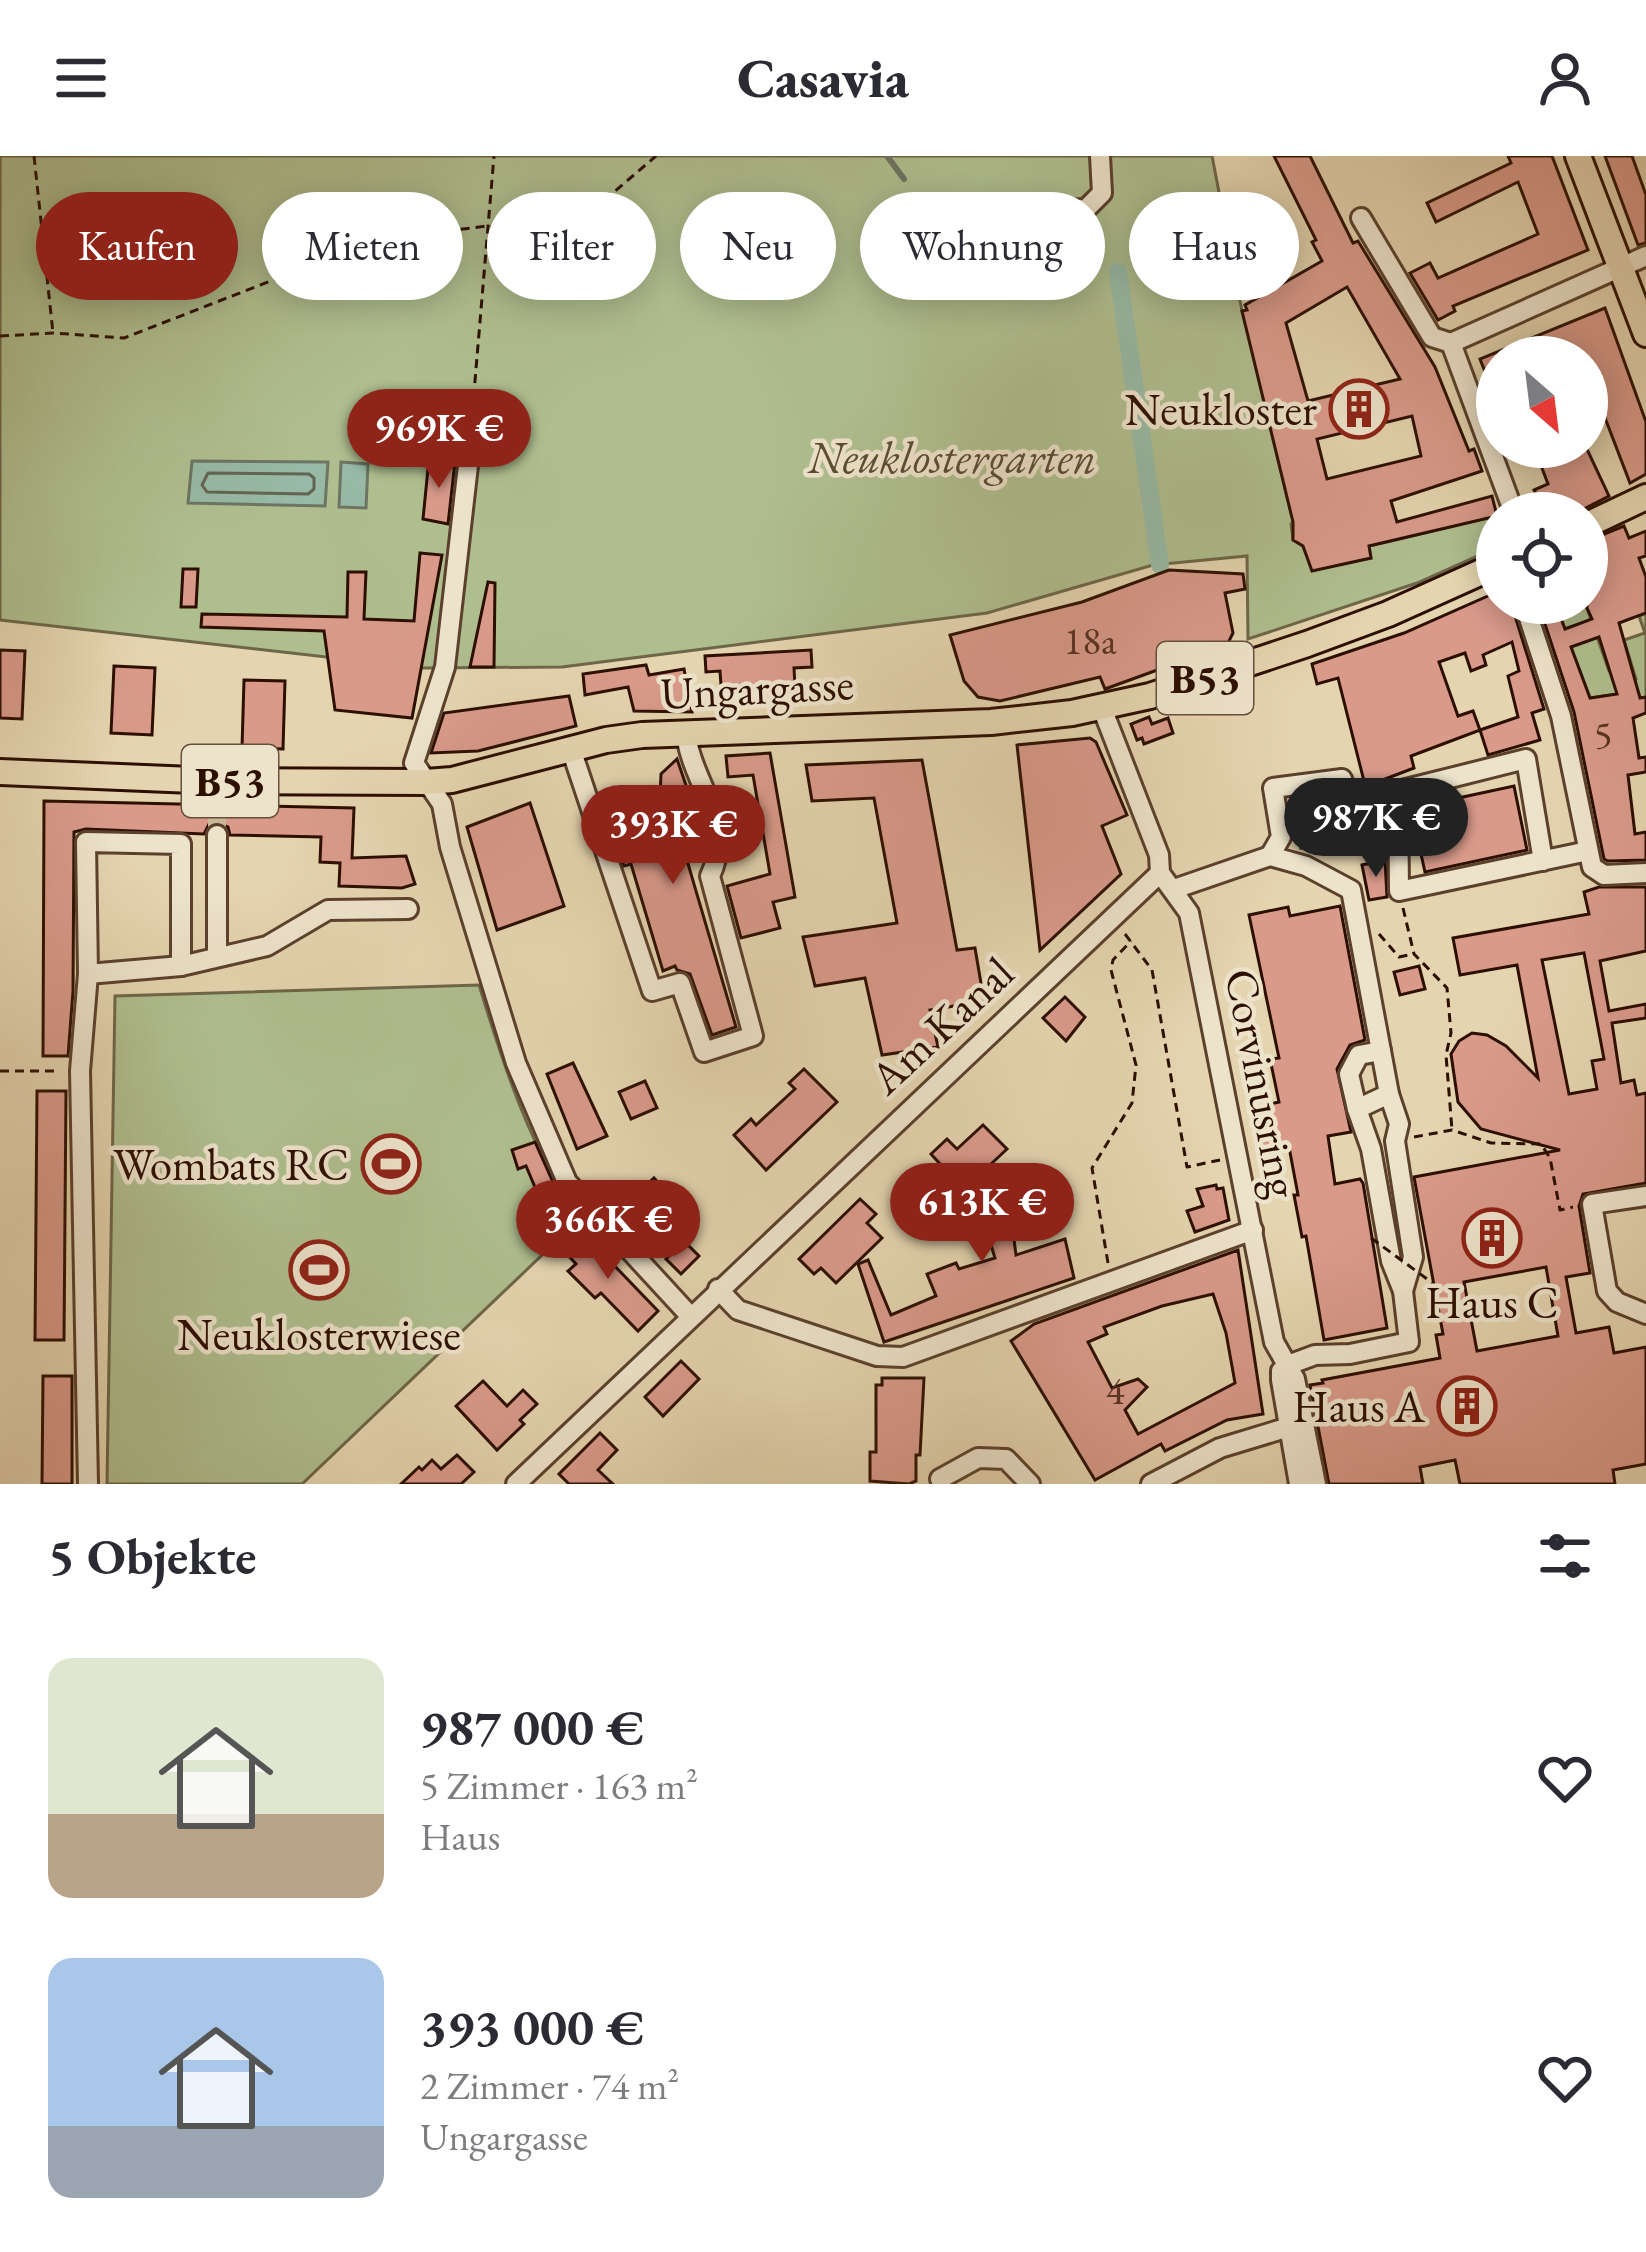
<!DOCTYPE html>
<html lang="de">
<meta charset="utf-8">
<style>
:root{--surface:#fff;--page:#f7f7f7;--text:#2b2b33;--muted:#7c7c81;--accent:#8f2418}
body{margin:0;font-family:"EB Garamond",serif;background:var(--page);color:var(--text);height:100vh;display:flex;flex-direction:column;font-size:45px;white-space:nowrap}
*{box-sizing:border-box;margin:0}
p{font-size:39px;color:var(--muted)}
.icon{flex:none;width:66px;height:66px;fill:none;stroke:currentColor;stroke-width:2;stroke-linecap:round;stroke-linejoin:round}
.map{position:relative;height:1328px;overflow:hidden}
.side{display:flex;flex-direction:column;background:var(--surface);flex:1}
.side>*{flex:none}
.hud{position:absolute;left:36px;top:36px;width:1575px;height:108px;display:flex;gap:24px}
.needle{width:78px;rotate:152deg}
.buttons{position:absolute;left:1476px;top:180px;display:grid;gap:24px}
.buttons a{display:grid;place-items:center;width:132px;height:132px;border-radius:50%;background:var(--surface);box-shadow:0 6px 30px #0003;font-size:60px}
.price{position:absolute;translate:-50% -102px;padding:0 27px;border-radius:42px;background:var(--accent);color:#fff;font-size:39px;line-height:78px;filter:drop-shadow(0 3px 6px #0008)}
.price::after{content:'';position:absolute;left:50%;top:72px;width:36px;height:27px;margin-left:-18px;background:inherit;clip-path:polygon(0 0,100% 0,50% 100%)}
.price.current{background:#222;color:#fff}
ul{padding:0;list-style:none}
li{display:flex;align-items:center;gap:36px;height:300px;padding:0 48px}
li span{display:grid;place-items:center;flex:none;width:336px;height:240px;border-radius:24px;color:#555}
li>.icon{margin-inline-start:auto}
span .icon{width:144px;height:144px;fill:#fffc;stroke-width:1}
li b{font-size:51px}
h2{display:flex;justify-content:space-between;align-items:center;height:144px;padding:0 48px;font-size:51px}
.chip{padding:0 42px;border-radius:54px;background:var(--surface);box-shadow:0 6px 30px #0003;font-size:42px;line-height:108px}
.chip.current{background:var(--accent);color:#fff}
header{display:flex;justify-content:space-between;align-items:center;height:156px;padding:0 48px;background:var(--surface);font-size:54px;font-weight:800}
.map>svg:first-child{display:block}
</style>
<header><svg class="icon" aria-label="menu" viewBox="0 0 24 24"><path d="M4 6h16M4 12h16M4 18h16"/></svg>Casavia<svg class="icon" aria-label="person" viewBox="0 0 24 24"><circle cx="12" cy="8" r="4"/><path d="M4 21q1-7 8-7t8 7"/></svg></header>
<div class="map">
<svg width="1646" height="1328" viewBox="0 0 1646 1328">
<rect width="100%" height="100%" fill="#e4d4af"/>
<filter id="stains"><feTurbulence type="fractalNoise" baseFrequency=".00167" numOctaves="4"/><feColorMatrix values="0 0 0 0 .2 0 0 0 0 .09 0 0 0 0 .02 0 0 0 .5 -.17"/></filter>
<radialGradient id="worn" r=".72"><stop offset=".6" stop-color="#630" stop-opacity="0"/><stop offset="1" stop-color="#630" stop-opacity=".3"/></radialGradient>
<g fill="#afbe8f" stroke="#6e6648" stroke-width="3">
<polygon points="0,0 1212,0 1242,155 1291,357 1298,359 1291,368 1293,384 1303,390 1312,414 1371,402 1369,390 1497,360 1495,392 1417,427 1248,483 1247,400 1153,409 987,457 562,511 423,512 0,464"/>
<polygon points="1555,447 1585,447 1609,515 1623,528 1636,523 1624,484 1645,477 1639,460 1646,457 1646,541 1640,542 1638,535 1590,542 1571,491 1577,488 1571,471 1565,473"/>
<path d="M479,829C501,901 533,1005 582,1061L302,1328H107L115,840Z"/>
</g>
<g fill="#97b9a5" stroke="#6d7563" stroke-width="3">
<polygon points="192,305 328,306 325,350 188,347"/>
<polygon points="341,306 368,308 366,352 339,351"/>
</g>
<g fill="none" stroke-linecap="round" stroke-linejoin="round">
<polygon stroke="#626452" stroke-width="3" points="208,317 309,318 314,322 314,333 308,338 207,336 202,329"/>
<polyline stroke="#6d7563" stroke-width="6" points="887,0 904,23"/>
<polyline stroke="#97b9a5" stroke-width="18" points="1118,116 1160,409"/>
</g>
<g fill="#d99a8a" stroke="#2d0f00" stroke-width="3" fill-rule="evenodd">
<path d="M1274,0H1310L1353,87L1358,85L1435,211L1469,295L1474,293L1482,315L1391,345L1397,366L1492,340L1497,360L1369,390L1371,402L1312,415L1303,390L1293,384V366L1242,155L1247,154L1245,149L1322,105L1312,86L1316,84ZM1347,131L1400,223L1308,245L1286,167ZM1412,260L1421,300L1327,323L1317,283Z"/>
<polygon points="1508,0 1552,0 1588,94 1453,150 1455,155 1438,164 1410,117 1430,107 1438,122 1538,78 1518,26 1436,66 1427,47 1511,7"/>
<polygon points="1605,0 1632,0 1646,39 1646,87 1638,89"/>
<polygon points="995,67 1020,67 1021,92 996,93"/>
<polygon points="1605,152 1646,266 1646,318 1630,327 1587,215 1587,201 1582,201 1580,196 1570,201 1497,201 1496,243 1480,203"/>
<polygon points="1534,291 1586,291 1609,340 1576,357 1546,357 1534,334 1548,328"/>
<polygon points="429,303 455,306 448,368 423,363"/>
<path d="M1624,370L1629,382L1646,375V400L1639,402L1646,421V457L1619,467L1640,542L1646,541V557L1633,562L1639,602L1646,601V616L1628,619L1635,678L1646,676V704L1608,705L1604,703L1574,556L1538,447H1555L1565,473L1592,463L1587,452V385ZM1599,481L1617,538L1590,542L1571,491Z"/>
<polygon points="420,397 442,399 412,562 335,554 324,475 201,471 202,458 347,461 348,416 366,416 364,463 414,465"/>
<polygon points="183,413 198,413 196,451 181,451"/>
<polygon points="1169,414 1243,418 1245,433 1225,437 1233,477 1227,489 1166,495 1171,509 1105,533 1100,521 1000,545 978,541 964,525 950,479 1082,446"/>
<polygon points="488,426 495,427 494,511 470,511"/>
<path d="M1497,436V447H1511L1544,553L1532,557L1540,584L1488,599L1480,574L1411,600L1414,612L1385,623V666L1359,672L1363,691L1335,697L1333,685L1301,692L1291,643L1311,641L1314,656L1339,651L1353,655L1369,645L1338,522L1317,528L1312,508L1404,477ZM1512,486L1519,515L1508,520L1518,561L1480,574L1473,555L1458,560L1439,506L1465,497L1471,515L1486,509L1483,499Z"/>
<polygon points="0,494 25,495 22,563 0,562"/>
<polygon points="811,494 812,511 794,512 795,530 721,529 720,515 706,516 705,500"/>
<polygon points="646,509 649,519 684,513 692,556 634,555 628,531 585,539 583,518"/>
<polygon points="114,510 155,512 152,579 111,577"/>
<polygon points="244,524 285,525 283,593 242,592"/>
<polygon points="569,540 576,570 478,595 431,597 444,557"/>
<polygon points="1149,561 1152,568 1168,562 1173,577 1144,588 1142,582 1137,584 1131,568"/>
<polygon points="1090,582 1096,586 1127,659 1102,670 1121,718 1040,794 1017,589"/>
<polygon points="770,597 795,741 773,746 780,772 741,782 727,730 770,718 753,619 728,621 726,600"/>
<polygon points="677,603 704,682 703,696 686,701 736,871 712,879 690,818 677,814 675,810 663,815 631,708 624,710 605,651 660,641 661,618"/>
<polygon points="922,604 957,794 975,792 984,845 930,854 938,891 882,899 865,822 815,830 803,781 897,767 874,642 812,645 806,609"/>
<polygon points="1514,630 1527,694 1425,716 1415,671 1453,663 1449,644"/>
<polygon points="44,645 354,652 352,702 406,700 415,728 402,732 339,730 340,707 320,706 321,681 230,679 228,671 218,666 209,668 204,678 86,673 74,676 73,835 68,900 43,900"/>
<polygon points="530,647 564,750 497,774 467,671"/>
<polygon points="1385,704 1387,741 1369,744 1362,709"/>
<path d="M1599,731H1646V795L1600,805L1609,855L1646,848V862L1612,867L1621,927L1634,924L1637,939L1646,937V1027L1583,1038L1579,1050L1590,1117L1566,1121L1576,1177L1609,1171L1614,1197L1646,1191V1308L1613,1314L1615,1328H1460L1455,1304L1420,1311L1423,1328H1329L1310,1229L1323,1227L1322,1224L1440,1202L1436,1179L1443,1178L1414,1021L1560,994L1481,973L1458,946L1451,898L1459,885L1472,877L1487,879L1506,890L1538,922L1517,809L1460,819L1453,782L1589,758L1584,736ZM1584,797L1604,903L1592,905L1597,933L1569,938L1542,804ZM1546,1111L1558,1180L1477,1195L1464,1126Z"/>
<polygon points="1340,750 1365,884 1350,889 1337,913 1351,976 1328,980 1335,1028 1360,1023 1363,1027 1387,1172 1324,1184 1306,1080 1302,1081 1294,1039 1298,1039 1289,991 1262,996 1253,952 1279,946 1270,903 1279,902 1249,759 1288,751 1290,760"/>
<polygon points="1419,810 1425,833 1400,839 1394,816"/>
<polygon points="1065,841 1085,861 1066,885 1043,862"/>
<polygon points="573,907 607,980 577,993 547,918"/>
<polygon points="804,913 837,946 766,1014 734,979 751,963 756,969 795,933 789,927"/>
<polygon points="645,925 657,952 631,963 619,936"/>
<polygon points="37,935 66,935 64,1184 35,1184"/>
<polygon points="983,969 1007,993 960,1037 937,1013 941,1009 931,998 947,983 957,993"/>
<polygon points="535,986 569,1062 545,1071 539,1058 545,1055 526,1010 518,1013 512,994"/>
<polygon points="1036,1017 1047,1058 1012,1068 1016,1099 1065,1083 1074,1122 884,1186 858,1108 868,1104 891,1159 936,1140 927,1118 956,1107 959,1113 995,1102 985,1070 978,1072 971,1049 964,1041"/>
<polygon points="654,1022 678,1048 645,1079 621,1053"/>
<polygon points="1216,1029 1217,1033 1223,1032 1229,1064 1195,1076 1187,1055 1203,1050 1197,1033"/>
<polygon points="860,1043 876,1058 867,1067 882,1082 836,1127 821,1112 814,1118 799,1103"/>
<polygon points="583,1077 658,1155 638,1175 601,1137 595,1142 568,1115 576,1108 564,1095"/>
<polygon points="684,1085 699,1100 681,1118 666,1103"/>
<path d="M1238,1094L1263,1258L1227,1264L1165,1295L1161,1288L1095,1324L1011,1185L1034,1168ZM1213,1138L1226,1177L1235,1227L1138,1278L1125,1254L1147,1231L1138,1223L1112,1232L1088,1186L1107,1178L1104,1171L1162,1150Z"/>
<polygon points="681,1205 699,1223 663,1260 645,1241"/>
<polygon points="43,1220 72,1220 72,1328 42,1328"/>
<polygon points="882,1222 924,1222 920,1299 916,1299 916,1325 909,1328 870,1325 870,1296 876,1296 876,1229 882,1229"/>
<polygon points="483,1225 507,1250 523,1234 537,1248 520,1264 524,1268 497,1294 456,1250"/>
<polygon points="600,1277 617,1294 598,1314 613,1328 569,1328 559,1318"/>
<polygon points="457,1299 474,1316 461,1328 401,1328 419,1311 422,1314 432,1304 441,1313"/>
</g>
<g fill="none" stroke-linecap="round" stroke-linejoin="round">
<polyline stroke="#c9b695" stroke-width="18" stroke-dasharray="18 9" stroke-linecap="butt" points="217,679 217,648"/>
<g stroke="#5b402c" stroke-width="24">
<g id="minor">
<polyline points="903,54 1086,53 1102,37 1100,0"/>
<polyline points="1361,62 1432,181 1451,187 1514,357"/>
<polyline points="1451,187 1646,100"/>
<polyline points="470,292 445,511 414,607 442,648 450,691 516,907 567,1026 691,1161"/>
<polyline points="1524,447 1561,560 1592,711 1604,719 1646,717"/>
<polyline points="1102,552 1159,699 1160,717 1189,757 1274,1186 1295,1223 1316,1328"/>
<path d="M571,593L652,835L680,827L704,896L753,880L710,720C736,665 690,626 686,576"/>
<polyline points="1270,700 1281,681 1273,632 1342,623 1349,642"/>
<polyline points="1543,705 1526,603 1398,635 1399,735 1588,695"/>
<polyline points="1174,733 1270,700 1306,710 1351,734 1389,938 1357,953 1371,993 1391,1105 1403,1135 1409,1186 1350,1198 1315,1199 1288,1209"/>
<polyline points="217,801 217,679"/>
<polyline points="88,818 181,810 267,790 328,754 408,753"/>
<polyline points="1389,938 1399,968 1395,985 1413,1101 1403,1135"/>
<polyline points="1357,953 1349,918 1359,899 1381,895"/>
<polyline points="1646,1040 1592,1048 1607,1135 1617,1146 1646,1158"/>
<polyline points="718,1133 738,1154 877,1200 903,1201 1253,1074"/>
<polyline points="1288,1209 1281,1215 1281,1224 1299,1328"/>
<polyline points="940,1323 978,1302 1006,1303 1030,1328"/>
<polyline points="88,1328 80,915 88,818 86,686 181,688 181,810"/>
<polyline points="516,1328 1160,717"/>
<polyline points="1151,1328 1220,1292 1289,1271"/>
</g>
</g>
<g stroke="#2d0f00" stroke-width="30">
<g id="major">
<polyline points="1578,0 1646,178"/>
<polyline points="1587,369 1646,341"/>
<polyline points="0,616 217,625 426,626 452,624 606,584 642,579 991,566 1072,557 1150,540 1307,488 1388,458 1497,409"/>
</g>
</g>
<g stroke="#2d0f00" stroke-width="3" stroke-dasharray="9 6" stroke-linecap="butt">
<polyline points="34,0 53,177"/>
<polyline points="0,180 53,177 124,182 376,84 487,70 529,76 614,36 656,0"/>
<polyline points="471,272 494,0"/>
<polyline points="1403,752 1414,798 1447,832 1451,877 1446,899 1452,974"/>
<polyline points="1125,778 1152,814 1187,1011 1220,1004"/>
<polyline points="1379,778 1399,801 1413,798"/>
<polyline points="0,915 60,915"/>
<polyline points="1414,981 1452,974 1491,987 1541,988 1550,1002 1560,1054 1573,1051"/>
<polyline points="1108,1107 1092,1012 1132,947 1136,909 1111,814 1113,804 1131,785"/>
</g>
<use href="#minor" stroke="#ede3cb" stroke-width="18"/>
<use href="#major" stroke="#e4d4af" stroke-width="24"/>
<polyline stroke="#2d0f00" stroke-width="3" stroke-dasharray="9 6" stroke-linecap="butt" points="1371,1082 1434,1128"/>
</g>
<defs>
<g id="building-ring" transform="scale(3)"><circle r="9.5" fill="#ede3cb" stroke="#8f2418" stroke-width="1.5"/><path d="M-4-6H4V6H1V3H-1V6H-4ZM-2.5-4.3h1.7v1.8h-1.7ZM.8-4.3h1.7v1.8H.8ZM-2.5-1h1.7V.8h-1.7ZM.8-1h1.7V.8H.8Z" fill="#8f2418"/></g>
<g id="stadium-ring" transform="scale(3)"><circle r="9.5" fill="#ede3cb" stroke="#8f2418" stroke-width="1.5"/><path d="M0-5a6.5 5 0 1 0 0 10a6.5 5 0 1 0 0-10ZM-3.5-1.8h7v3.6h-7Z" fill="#8f2418"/></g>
</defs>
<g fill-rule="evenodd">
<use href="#building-ring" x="1359" y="253"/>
<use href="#stadium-ring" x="391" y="1008"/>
<use href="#building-ring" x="1492" y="1082"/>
<use href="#stadium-ring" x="319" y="1114"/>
<use href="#building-ring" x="1467" y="1250"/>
</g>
<g text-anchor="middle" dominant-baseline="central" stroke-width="9" stroke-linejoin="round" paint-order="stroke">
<g font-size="39" fill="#583222">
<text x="1090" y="484">18a</text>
<text x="1603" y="578">5</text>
<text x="1115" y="1234">4</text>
</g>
<g fill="#ede3cb" stroke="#674f3d" stroke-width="3">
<rect x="1157" y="486" width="96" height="72" rx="9"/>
<rect x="182" y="589" width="96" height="72" rx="9"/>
</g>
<g font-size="42" font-weight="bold" fill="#2d0f00">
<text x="1205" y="522">B53</text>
<text x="230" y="625">B53</text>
</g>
<g font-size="45" fill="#2d0f00" stroke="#ede3cb" text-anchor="end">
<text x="1317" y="253">Neukloster</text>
<text x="349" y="1008">Wombats RC</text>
<text x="1492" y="1146" text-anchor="middle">Haus C</text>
<text x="319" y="1178" text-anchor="middle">Neuklosterwiese</text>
<text x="1425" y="1250">Haus A</text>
</g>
<g font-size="45" font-style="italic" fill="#5a4c32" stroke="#ede3cb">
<text x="952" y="301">Neuklostergarten</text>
</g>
<g font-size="45" fill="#2d0f00" stroke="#ede3cb">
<text transform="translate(757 532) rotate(-3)">Ungargasse</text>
<text transform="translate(941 869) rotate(-43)">Am Kanal</text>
<text transform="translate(1263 927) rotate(79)">Corvinusring</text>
</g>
</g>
<rect width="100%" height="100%" filter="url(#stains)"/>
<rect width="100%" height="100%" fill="url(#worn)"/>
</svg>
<div class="buttons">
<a><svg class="needle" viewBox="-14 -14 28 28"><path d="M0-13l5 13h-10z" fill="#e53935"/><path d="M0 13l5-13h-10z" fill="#7c7c81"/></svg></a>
<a><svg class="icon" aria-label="locate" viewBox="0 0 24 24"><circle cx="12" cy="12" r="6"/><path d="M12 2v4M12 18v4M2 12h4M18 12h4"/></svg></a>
</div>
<b class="price" style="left:439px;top:335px">969K €</b>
<b class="price current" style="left:1376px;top:724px">987K €</b>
<b class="price" style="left:673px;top:731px">393K €</b>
<b class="price" style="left:982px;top:1109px">613K €</b>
<b class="price" style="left:608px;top:1126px">366K €</b>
<div class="hud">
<a class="chip current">Kaufen</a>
<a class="chip">Mieten</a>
<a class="chip">Filter</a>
<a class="chip">Neu</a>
<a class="chip">Wohnung</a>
<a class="chip">Haus</a>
</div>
</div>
<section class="side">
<h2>5 Objekte<svg class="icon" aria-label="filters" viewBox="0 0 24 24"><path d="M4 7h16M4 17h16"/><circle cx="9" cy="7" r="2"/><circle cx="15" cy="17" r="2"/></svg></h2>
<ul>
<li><span style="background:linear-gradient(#dfe7d0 65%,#b9a48a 0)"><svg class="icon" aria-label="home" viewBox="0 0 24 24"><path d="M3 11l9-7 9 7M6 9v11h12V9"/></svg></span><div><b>987 000 €</b><p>5 Zimmer · 163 m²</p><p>Haus</p></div><svg class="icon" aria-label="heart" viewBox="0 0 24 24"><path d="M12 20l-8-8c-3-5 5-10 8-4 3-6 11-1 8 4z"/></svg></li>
<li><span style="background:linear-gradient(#a9c7e8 70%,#9aa5b1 0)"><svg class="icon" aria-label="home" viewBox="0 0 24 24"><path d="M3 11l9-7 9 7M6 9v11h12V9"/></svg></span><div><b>393 000 €</b><p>2 Zimmer · 74 m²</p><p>Ungargasse</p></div><svg class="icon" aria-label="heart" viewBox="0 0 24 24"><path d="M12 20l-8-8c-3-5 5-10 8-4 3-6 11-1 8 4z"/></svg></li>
</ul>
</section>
